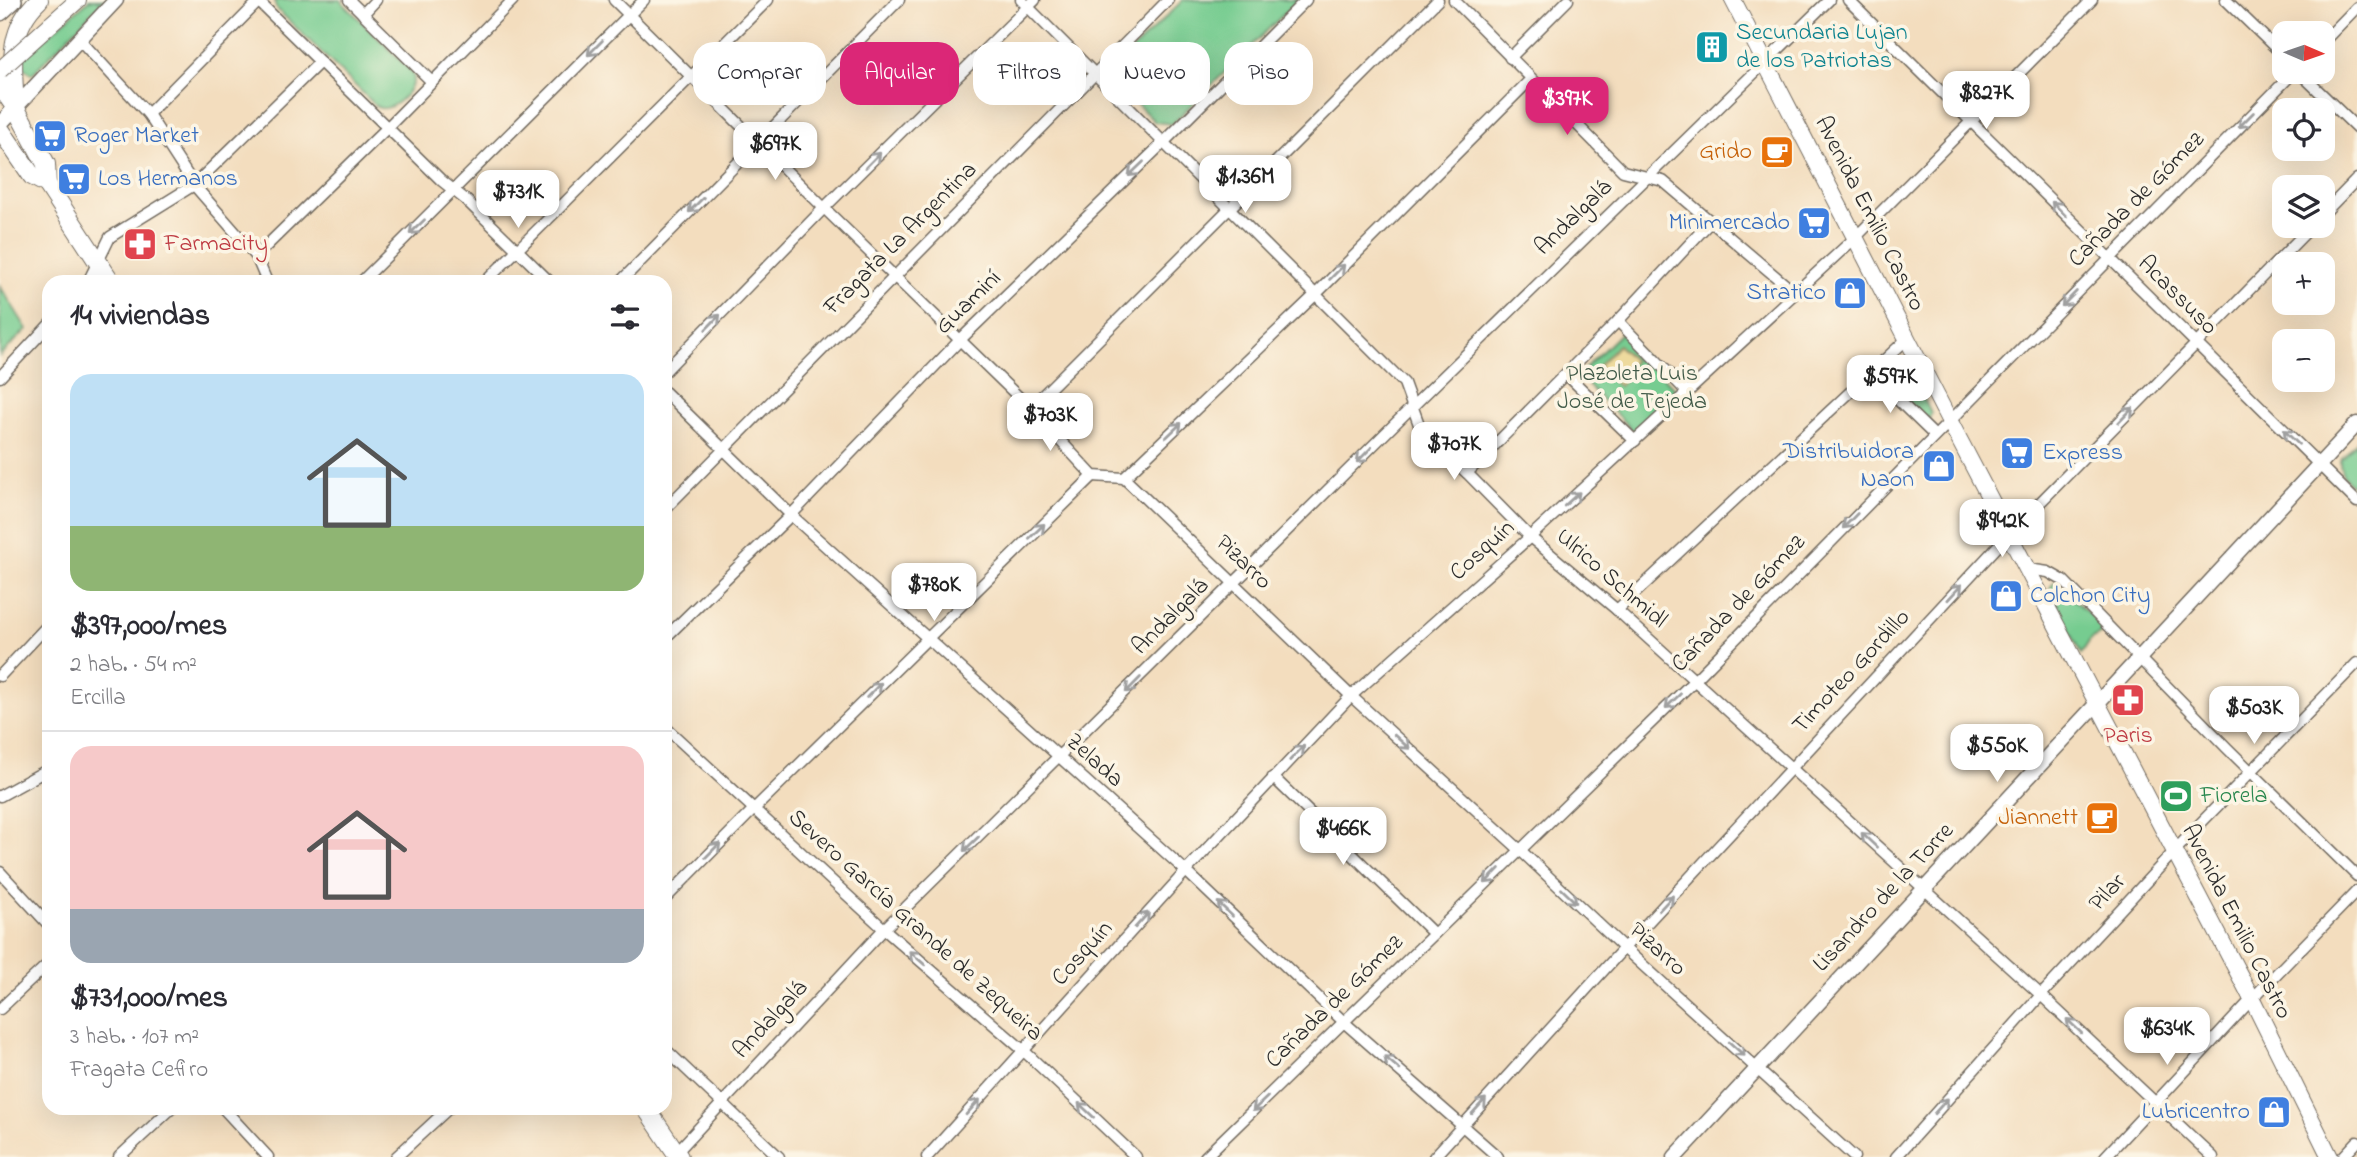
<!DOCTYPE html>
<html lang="es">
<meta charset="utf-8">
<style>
:root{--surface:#fff;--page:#f2f2f3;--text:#2b2b33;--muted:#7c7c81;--line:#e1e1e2;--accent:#db2777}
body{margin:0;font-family:"Indie Flower",sans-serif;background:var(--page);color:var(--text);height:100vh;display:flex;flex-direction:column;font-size:26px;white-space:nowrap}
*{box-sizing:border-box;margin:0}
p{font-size:23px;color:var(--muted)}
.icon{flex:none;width:38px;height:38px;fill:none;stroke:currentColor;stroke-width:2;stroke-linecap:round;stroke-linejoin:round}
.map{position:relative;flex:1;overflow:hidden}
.panel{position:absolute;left:42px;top:275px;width:630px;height:840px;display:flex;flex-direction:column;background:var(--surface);border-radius:21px;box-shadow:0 7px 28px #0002}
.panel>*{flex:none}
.guide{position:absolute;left:693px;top:42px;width:665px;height:63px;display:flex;gap:14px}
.needle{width:46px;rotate:92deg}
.fabs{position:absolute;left:2272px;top:21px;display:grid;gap:14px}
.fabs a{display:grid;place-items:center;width:63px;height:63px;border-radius:14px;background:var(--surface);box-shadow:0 7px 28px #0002;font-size:35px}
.price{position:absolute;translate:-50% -60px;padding:0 16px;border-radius:14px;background:#fff;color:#222;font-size:23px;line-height:46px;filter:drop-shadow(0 2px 4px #0008)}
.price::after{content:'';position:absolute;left:50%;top:42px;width:21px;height:16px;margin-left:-10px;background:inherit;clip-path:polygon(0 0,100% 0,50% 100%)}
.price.selected{background:var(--accent);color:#fff}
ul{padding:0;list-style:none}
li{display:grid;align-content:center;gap:14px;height:371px;padding:0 28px}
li+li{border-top:2px solid var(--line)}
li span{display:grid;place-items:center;height:217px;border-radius:21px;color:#555}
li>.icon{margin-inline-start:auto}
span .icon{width:126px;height:126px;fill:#fffc;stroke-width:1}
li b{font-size:30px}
h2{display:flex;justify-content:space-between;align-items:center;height:84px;padding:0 28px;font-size:30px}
.pill{padding:0 24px;border-radius:21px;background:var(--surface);box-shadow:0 7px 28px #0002;font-size:24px;line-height:63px}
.pill.selected{background:var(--accent);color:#fff}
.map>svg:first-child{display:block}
</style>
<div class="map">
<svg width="2357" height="1157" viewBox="0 0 2357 1157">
<rect width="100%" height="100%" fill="#fcf5e5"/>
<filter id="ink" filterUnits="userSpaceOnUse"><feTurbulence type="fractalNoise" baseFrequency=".0143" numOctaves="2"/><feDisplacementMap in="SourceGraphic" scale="14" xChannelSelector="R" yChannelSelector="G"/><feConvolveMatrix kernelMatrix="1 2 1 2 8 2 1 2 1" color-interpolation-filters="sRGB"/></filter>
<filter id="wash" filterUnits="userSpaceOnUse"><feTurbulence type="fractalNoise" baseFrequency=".00686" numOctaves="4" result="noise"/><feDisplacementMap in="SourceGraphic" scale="28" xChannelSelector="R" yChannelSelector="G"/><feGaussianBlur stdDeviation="1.57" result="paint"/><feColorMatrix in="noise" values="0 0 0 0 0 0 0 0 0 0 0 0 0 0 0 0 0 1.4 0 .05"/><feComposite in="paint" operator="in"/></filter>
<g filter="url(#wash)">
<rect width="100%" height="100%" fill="#f3ddbe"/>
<g fill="#76cc90" stroke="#507c5e" stroke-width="2">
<polygon points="89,0 104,0 32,74 22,67 23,57"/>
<path d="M274,0H340L410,70L414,78C412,92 392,113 377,107L276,8Z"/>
<polygon points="1183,0 1298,0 1172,124 1155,122 1114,81 1116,66"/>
<polygon points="0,286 27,329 0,356"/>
<polygon points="1621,333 1678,392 1634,432 1578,375"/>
<polygon points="1901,364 1906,365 1931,413 1929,419 1925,418 1890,390 1887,376 1894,365"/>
<path d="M2357,442V491C2346,480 2340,475 2340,460Z"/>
<polygon points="2054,582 2057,583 2106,630 2090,640 2081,654 2050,588"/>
</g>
<polygon fill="#eeda9e" stroke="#8c8264" stroke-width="2" points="1618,345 1634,361 1625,370 1629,375 1619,386 1598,366"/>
</g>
<g filter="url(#ink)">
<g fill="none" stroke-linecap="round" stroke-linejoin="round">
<g stroke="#71695e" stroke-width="13">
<g id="minor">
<polyline points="349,0 432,82"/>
<polyline points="614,0 824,208 1030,408 1093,476 1124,478 1351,696 1519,849 1624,948 1854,1157"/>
<polyline points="1021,0 1404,383 1421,430 1467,473 1530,537 1617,610 2041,995 2213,1157"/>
<polyline points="1454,0 1623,171 1663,181 1795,293"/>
<polyline points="1848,0 2357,502"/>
<polyline points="2226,0 2284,56"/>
<polyline points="259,2 442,181 466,200 550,282"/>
<polyline points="363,14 376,0"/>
<polyline points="79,39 148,114 194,185 256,256 267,282"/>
<polyline points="2322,43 2357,7"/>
<polyline points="1510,58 1568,0"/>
<polyline points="2299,72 2357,128"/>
<polyline points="148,114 260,0"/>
<polyline points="2322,215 2357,179"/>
<polyline points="256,256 387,128 513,0"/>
<polyline points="88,282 110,237 194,185 320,62"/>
<polyline points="361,282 644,0"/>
<polyline points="485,282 768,0"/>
<polyline points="620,282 899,0"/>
<polyline points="1618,321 1687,392"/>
<polyline points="665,371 824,208 1035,0"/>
<polyline points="1869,372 1934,435"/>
<polyline points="1566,374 1635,441"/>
<polyline points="0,377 49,325"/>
<polyline points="665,392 791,515 1186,871 1345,1023 1498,1157"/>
<polyline points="1030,408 1438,0"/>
<polyline points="1467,473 1618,321 1711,221"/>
<polyline points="1124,478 1315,295 1531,79"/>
<polyline points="665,509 1168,0"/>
<polyline points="2028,569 2048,572 2064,581 2227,748 2357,876"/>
<polyline points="1617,610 1908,338"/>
<polyline points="665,638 791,515 961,339 1163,143 1306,0"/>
<polyline points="0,676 49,624"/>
<polyline points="665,727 884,929 1024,1051 1136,1157"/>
<polyline points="1273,777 1434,934"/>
<polyline points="0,796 49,769"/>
<polyline points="0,872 49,925"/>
<polyline points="665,899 754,809 1093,476"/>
<polyline points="0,1009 49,963"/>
<polyline points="665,1049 779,1157"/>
<polyline points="223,1108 268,1157"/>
<polyline points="673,1156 884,929 1412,407 1829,0"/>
<polyline points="119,1157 172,1108"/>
<polyline points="396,1157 449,1108"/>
<polyline points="927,1157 1186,871 1351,696 1530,537 1856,237 2092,0"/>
<polyline points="1205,1157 1694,681 2294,72"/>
<polyline points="1434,1157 1624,948 2010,533 2312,226"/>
<polyline points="1896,1157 2041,995 2196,828 2357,663"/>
<polyline points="2105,1157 2252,999 2357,891"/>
<polyline points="2343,1157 2357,1142"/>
</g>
</g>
<g stroke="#71695e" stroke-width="17">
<g id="tertiary">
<polyline points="0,124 116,0"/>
<polyline points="1675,1157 2357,424"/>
</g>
</g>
<g stroke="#71695e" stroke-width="18">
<g id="secondary">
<polyline points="1733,0 1949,420 2252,999 2330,1157"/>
<polyline points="50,25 78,0"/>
</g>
</g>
<g stroke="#71695e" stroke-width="20">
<g id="primary">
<polyline points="0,85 15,107 46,164 47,184"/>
<path d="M15,107C13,67 6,31 39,0"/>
<polyline points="0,129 32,176 47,184 111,282"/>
<polyline points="646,1108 679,1157"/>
</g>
</g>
<g stroke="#71695e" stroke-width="22">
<polyline id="motorway" points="0,11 12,0"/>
</g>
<use href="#minor" stroke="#fff" stroke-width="10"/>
<use href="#tertiary" stroke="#fff" stroke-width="14"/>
<use href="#secondary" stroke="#fff" stroke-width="16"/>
<use href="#primary" stroke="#fff" stroke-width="18"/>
<use href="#motorway" stroke="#fff" stroke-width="19"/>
<g stroke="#71695e" stroke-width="18" stroke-linecap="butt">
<polyline id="secondary-bridge" points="0,70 50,25"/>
</g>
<use href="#secondary-bridge" stroke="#fff" stroke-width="16"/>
</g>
<defs><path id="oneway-shaft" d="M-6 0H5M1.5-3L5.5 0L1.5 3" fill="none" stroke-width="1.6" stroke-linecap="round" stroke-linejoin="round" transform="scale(1.75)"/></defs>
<g stroke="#a0a0a0">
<use href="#oneway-shaft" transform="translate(595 48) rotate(135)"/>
<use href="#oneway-shaft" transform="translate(2246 120) rotate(135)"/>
<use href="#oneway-shaft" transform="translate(873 160) rotate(-45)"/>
<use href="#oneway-shaft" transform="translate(1136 169) rotate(136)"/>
<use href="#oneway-shaft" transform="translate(696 205) rotate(135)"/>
<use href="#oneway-shaft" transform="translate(2059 209) rotate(-135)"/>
<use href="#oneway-shaft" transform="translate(417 227) rotate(136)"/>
<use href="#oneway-shaft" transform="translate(1337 272) rotate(-45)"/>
<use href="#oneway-shaft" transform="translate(2069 299) rotate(135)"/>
<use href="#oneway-shaft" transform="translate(713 322) rotate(-46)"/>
<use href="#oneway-shaft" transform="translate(2126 415) rotate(-46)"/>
<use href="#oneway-shaft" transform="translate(1174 430) rotate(-44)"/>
<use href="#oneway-shaft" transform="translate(2291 437) rotate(-136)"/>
<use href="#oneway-shaft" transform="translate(1364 455) rotate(135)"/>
<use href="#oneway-shaft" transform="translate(1572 499) rotate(-42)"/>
<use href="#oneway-shaft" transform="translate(1850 521) rotate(134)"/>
<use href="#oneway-shaft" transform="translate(1037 531) rotate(-44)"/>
<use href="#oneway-shaft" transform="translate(1955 592) rotate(-47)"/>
<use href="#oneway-shaft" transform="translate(1133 685) rotate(135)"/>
<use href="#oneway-shaft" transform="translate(874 690) rotate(-45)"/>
<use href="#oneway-shaft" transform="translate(1673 701) rotate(136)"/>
<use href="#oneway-shaft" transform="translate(1402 742) rotate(42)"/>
<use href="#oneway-shaft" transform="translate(1297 753) rotate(-46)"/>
<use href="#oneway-shaft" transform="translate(1869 840) rotate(-137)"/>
<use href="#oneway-shaft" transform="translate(971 844) rotate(136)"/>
<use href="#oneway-shaft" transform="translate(713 850) rotate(-45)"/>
<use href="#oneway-shaft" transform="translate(1492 876) rotate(135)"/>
<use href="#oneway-shaft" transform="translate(1569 896) rotate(44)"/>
<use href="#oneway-shaft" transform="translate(1666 903) rotate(-47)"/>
<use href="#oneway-shaft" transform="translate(1225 909) rotate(-136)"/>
<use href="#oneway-shaft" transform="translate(1142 920) rotate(-48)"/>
<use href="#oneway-shaft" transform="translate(917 958) rotate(-139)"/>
<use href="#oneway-shaft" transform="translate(2074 1026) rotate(-137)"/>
<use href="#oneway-shaft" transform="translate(1737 1049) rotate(42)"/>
<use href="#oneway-shaft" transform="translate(1392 1063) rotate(-139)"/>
<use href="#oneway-shaft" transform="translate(1260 1104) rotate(136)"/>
<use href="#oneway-shaft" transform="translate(1479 1106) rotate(-48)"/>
<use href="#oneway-shaft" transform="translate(1941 1106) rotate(-48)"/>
<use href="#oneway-shaft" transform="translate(973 1107) rotate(-48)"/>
<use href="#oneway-shaft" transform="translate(1086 1110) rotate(-137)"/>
</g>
</g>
<defs>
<g id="building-square" transform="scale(1.75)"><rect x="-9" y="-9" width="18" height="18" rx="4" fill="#0f9aa8" stroke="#fcf5e5"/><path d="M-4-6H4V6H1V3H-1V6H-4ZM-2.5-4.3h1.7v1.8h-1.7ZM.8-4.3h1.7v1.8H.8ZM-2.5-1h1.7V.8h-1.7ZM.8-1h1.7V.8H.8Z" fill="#fff"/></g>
<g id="supermarket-square" transform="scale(1.75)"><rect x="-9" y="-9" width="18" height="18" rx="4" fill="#3f7fe0" stroke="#fcf5e5"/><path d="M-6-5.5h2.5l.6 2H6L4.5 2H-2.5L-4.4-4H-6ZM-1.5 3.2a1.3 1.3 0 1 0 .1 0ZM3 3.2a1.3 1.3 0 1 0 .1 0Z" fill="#fff"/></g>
<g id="cafe-square" transform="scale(1.75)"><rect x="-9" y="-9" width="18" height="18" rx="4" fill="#e8710a" stroke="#fcf5e5"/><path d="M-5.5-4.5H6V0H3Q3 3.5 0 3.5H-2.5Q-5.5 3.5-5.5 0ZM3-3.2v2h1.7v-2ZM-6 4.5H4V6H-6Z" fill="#fff"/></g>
<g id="pharmacy-square" transform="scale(1.75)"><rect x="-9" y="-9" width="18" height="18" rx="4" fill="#e0444e" stroke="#fcf5e5"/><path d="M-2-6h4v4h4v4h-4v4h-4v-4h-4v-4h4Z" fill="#fff"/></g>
<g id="shop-square" transform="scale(1.75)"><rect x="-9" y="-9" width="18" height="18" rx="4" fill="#3f7fe0" stroke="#fcf5e5"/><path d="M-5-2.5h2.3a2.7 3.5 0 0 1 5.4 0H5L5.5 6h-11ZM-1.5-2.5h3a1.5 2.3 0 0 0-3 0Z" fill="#fff"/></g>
<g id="stadium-square" transform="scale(1.75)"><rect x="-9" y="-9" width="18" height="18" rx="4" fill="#2e9e5b" stroke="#fcf5e5"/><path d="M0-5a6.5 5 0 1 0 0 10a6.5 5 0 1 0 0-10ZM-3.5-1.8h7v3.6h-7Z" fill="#fff"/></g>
</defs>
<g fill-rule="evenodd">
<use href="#building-square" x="1712" y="47"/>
<use href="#supermarket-square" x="50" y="136"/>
<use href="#cafe-square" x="1777" y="152"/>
<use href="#supermarket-square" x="74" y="179"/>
<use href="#supermarket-square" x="1814" y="223"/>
<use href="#pharmacy-square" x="140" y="244"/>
<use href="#shop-square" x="1850" y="293"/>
<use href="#supermarket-square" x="2017" y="453"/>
<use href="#shop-square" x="1939" y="466"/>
<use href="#shop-square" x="2006" y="596"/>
<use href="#pharmacy-square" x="2128" y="700"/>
<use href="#stadium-square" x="2176" y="796"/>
<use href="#cafe-square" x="2102" y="818"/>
<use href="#shop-square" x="2274" y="1112"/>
</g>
<g text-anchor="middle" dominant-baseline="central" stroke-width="7" stroke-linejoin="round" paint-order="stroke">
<g font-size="24" fill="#0d838f" stroke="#fcf5e5" text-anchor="start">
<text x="1736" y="33">Secundaria Lujan<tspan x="1736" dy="28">de los Patriotas</tspan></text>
</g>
<g font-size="24" fill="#366cbe" stroke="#fcf5e5" text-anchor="start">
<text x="74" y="136">Roger Market</text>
<text x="98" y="179">Los Hermanos</text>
<text x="1790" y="223" text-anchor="end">Minimercado</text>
<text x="1826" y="293" text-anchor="end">Stratico</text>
<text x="1914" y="452" text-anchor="end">Distribuidora<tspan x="1914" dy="28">Naon</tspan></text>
<text x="2042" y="453">Express</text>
<text x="2030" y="596">Colchon City</text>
<text x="2250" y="1112" text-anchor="end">Lubricentro</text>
</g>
<g font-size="24" fill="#c56008" stroke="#fcf5e5" text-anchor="end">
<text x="1752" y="152">Grido</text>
<text x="2078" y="818">Jiannett</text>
</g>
<g font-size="24" fill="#2b2b2b" stroke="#fcf5e5">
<text transform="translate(2137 200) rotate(-45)">Cañada de Gómez</text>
<text transform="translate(1869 214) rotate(63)">Avenida Emilio Castro</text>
<text transform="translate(1574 218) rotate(-44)">Andalgalá</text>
<text transform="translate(901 239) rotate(-45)">Fragata La Argentina</text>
<text transform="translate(2177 296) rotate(45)">Acassuso</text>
<text transform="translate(969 303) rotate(-44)">Guaminí</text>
<text transform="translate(1483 551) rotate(-42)">Cosquín</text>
<text transform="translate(1243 563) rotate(44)">Pizarro</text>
<text transform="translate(1611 579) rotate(41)">Ulrico Schmidl</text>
<text transform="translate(1739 604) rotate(-46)">Cañada de Gómez</text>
<text transform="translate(1171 617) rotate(-45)">Andalgalá</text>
<text transform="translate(1852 672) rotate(-47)">Timoteo Gordillo</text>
<text transform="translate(1094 761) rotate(42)">Zelada</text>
<text transform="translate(2108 893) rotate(-47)">Pilar</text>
<text transform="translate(1884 898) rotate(-47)">Lisandro de la Torre</text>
<text transform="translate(2236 922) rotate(63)">Avenida Emilio Castro</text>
<text transform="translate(915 926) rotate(42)">Severo García Grande de Zequeira</text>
<text transform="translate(1657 950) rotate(42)">Pizarro</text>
<text transform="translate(1083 954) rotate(-48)">Cosquín</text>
<text transform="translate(1335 1002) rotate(-44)">Cañada de Gómez</text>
<text transform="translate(771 1020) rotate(-47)">Andalgalá</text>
</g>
<g font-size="24" fill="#be3a42" stroke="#fcf5e5" text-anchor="start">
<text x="164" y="244">Farmacity</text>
<text x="2128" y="736" text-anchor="middle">Paris</text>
</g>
<g font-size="24" fill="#425b49" stroke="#fcf5e5">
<text x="1632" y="374">Plazoleta Luis<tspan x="1632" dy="28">José de Tejeda</tspan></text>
</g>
<g font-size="24" fill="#27864d" stroke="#fcf5e5" text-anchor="start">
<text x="2200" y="796">Fiorela</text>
</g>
</g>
</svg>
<div class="fabs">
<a><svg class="needle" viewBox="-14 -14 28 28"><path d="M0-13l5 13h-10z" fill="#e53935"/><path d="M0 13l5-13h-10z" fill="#7c7c81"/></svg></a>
<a><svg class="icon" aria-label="locate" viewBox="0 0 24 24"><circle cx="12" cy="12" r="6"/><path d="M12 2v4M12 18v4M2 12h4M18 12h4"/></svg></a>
<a><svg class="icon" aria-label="layers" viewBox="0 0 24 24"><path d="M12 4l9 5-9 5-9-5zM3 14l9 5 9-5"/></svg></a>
<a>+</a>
<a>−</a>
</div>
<b class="price" style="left:1986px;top:131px">$827K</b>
<b class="price selected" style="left:1567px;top:137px">$397K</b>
<b class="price" style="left:775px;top:182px">$697K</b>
<b class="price" style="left:1245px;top:215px">$1.36M</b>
<b class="price" style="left:518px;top:230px">$731K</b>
<b class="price" style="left:1890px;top:415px">$597K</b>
<b class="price" style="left:1050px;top:453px">$703K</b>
<b class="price" style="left:1454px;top:482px">$707K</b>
<b class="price" style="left:2002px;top:559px">$942K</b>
<b class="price" style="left:934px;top:623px">$780K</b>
<b class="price" style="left:2254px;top:746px">$503K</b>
<b class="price" style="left:1997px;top:784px">$550K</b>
<b class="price" style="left:1343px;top:867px">$466K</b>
<b class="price" style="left:2167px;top:1067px">$634K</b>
<div class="guide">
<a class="pill">Comprar</a>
<a class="pill selected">Alquilar</a>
<a class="pill">Filtros</a>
<a class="pill">Nuevo</a>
<a class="pill">Piso</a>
</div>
<section class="panel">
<h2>14 viviendas<svg class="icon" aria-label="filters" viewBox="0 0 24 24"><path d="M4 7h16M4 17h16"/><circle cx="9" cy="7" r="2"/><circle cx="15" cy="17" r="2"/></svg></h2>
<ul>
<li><span style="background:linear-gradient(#bfe0f5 70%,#8fb573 0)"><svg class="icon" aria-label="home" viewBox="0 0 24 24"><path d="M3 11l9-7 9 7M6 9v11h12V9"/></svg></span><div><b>$397,000/mes</b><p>2 hab. · 54 m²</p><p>Ercilla</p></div></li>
<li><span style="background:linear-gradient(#f6c9c9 75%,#9aa5b1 0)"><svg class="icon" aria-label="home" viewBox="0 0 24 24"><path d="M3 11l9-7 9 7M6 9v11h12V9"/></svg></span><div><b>$731,000/mes</b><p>3 hab. · 107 m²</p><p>Fragata Cefiro</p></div></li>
</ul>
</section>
</div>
